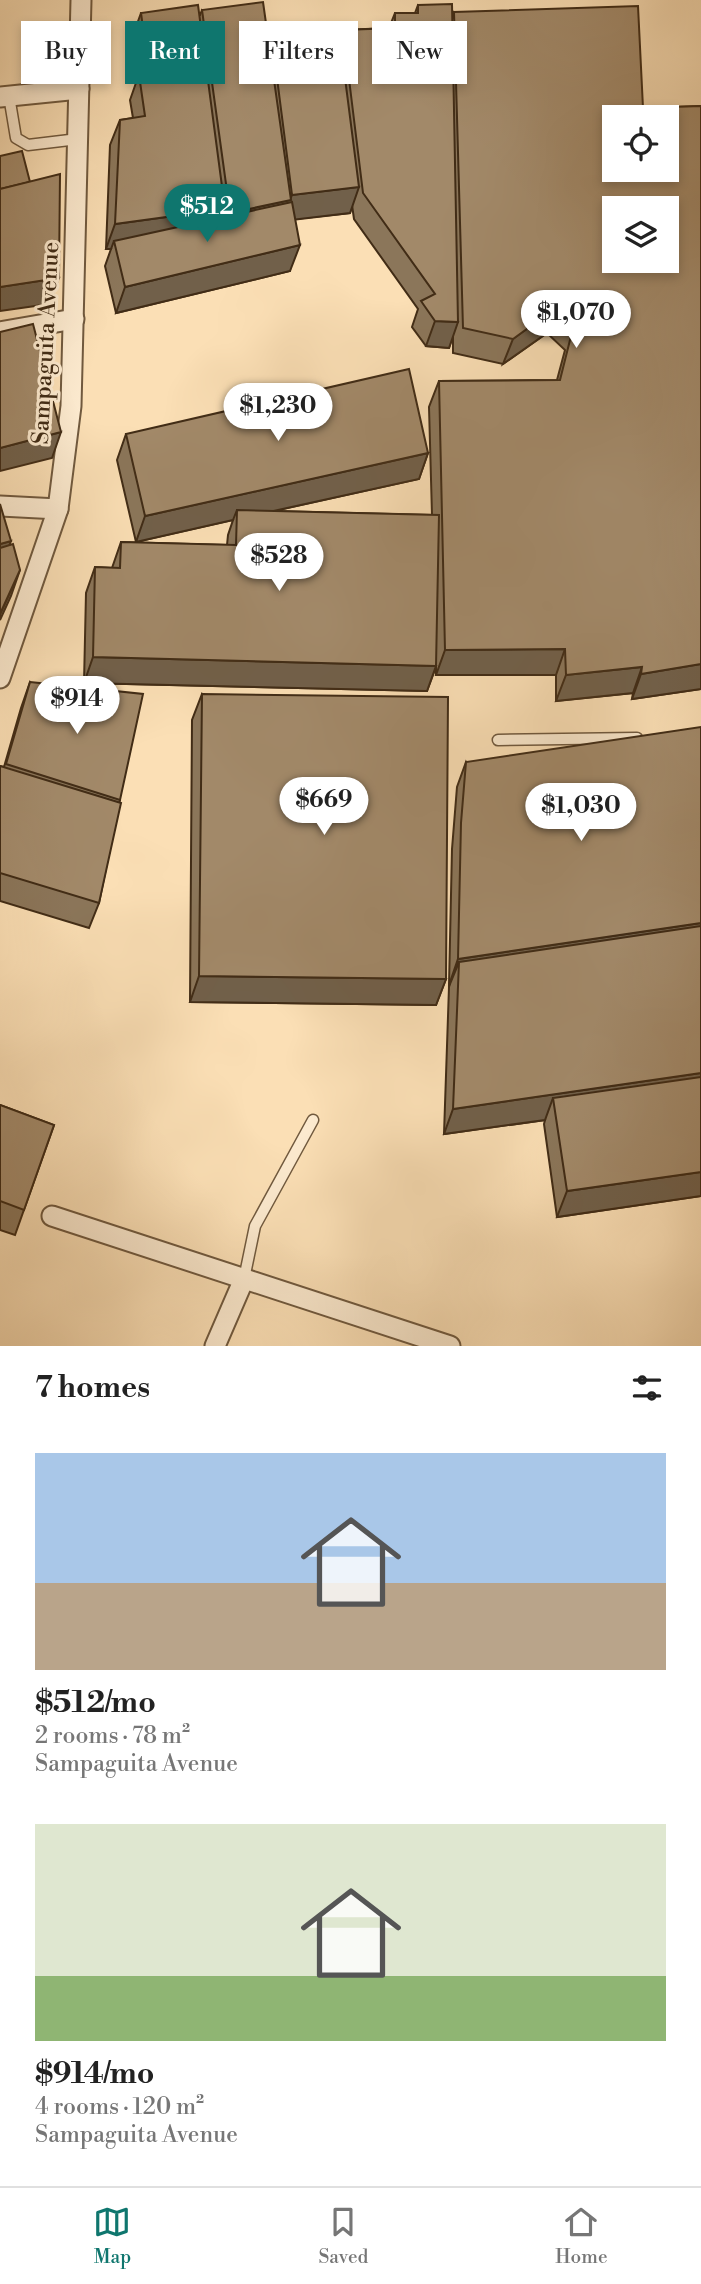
<!DOCTYPE html>
<meta charset="utf-8">
<style>
:root{--surface:#fff;--page:#f2f2f2;--text:#222;--muted:#767676;--line:#e0e0e0;--accent:#0f766e}
body{margin:0;font-family:"Libre Bodoni",serif;background:var(--page);color:var(--text);height:100vh;display:flex;flex-direction:column;font-size:26px;white-space:nowrap}
*{box-sizing:border-box;margin:0}
p{font-size:23px;color:var(--muted)}
.icon{flex:none;width:38px;height:38px;fill:none;stroke:currentColor;stroke-width:2;stroke-linecap:round;stroke-linejoin:round}
.map{position:relative;height:1346px;overflow:hidden}
.details{display:flex;flex-direction:column;background:var(--surface);flex:1}
.details>*{flex:none}
.banner{position:absolute;left:21px;top:21px;width:660px;height:63px;display:flex;gap:14px}
.fabs{position:absolute;left:602px;top:105px;display:grid;gap:14px}
.fabs a{display:grid;place-items:center;width:77px;height:77px;border-radius:0px;background:var(--surface);box-shadow:0 4px 10px #0003;font-size:35px}
.price{position:absolute;translate:-50% -60px;padding:0 16px;border-radius:24px;background:#fff;color:#222;font-size:23px;line-height:46px;filter:drop-shadow(0 2px 4px #0008)}
.price::after{content:'';position:absolute;left:50%;top:42px;width:21px;height:16px;margin-left:-10px;background:inherit;clip-path:polygon(0 0,100% 0,50% 100%)}
.price.current{background:var(--accent);color:#fff}
ul{padding:0;list-style:none}
li{display:grid;align-content:center;gap:14px;height:371px;padding:0 35px}
li span{display:grid;place-items:center;height:217px;border-radius:0px;color:#555}
li>.icon{margin-inline-start:auto}
span .icon{width:126px;height:126px;fill:#fffc;stroke-width:1}
li b{font-size:30px}
h2{display:flex;justify-content:space-between;align-items:center;height:84px;padding:0 35px;font-size:30px}
.chip{padding:0 24px;border-radius:0px;background:var(--surface);box-shadow:0 4px 10px #0003;font-size:24px;line-height:63px}
.chip.current{background:var(--accent);color:#fff}
.tabs{display:flex;justify-content:space-around;align-items:center;height:98px;border-top:2px solid var(--line);background:var(--surface);font-size:19px;color:var(--muted)}
.tabs a{display:grid;justify-items:center;gap:4px}
.tabs .current{color:var(--accent)}
.map>svg:first-child{display:block}
</style>
<div class="map">
<svg width="701" height="1346" viewBox="0 0 701 1346">
<rect width="100%" height="100%" fill="#fbdfb5"/>
<filter id="stains"><feTurbulence type="fractalNoise" baseFrequency=".00286" numOctaves="4"/><feColorMatrix values="0 0 0 0 .2 0 0 0 0 .09 0 0 0 0 .02 0 0 0 .5 -.17"/></filter>
<radialGradient id="worn" r=".72"><stop offset=".6" stop-color="#630" stop-opacity="0"/><stop offset="1" stop-color="#630" stop-opacity=".3"/></radialGradient>
<g fill="none" stroke-linecap="round" stroke-linejoin="round">
<g stroke="#70593e" stroke-width="13">
<g id="lane">
<polyline points="9,96 16,138 28,145 78,139"/>
<polyline points="498,740 637,738"/>
<polyline points="244,1279 255,1226 313,1120"/>
</g>
</g>
<g stroke="#70593e" stroke-width="23">
<g id="street">
<polyline points="0,97 79,89"/>
<polyline points="0,332 74,319"/>
<polyline points="0,506 58,509"/>
<polyline points="0,678 58,509 71,406 81,0"/>
<polyline points="52,1216 450,1346"/>
<polyline points="215,1346 244,1279"/>
</g>
</g>
<use href="#lane" stroke="#fceacf" stroke-width="10"/>
<use href="#street" stroke="#fceacf" stroke-width="19"/>
</g>
<g fill="#8b765a" stroke="#412c16" stroke-width="2">
<polygon points="418,5 453,18 454,12 643,108 701,106 701,689 632,699 633,693 556,701 556,675 436,675 436,667 427,691 84,683 86,593 95,567 112,568 121,542 227,545 228,535 233,520 136,542 117,460 126,434 428,453 419,479 274,511 432,515 429,407 439,381 557,380 565,350 547,333 503,364 453,353 453,336 449,348 426,346 412,327 418,309 354,219 352,205 350,213 295,219 290,271 116,313 105,266 111,249 106,249 110,145 120,120 133,118 130,100 137,80 132,38 141,13 200,15 202,10 270,54 273,47 340,39 343,30 389,28 395,13 415,13"/>
<polygon points="30,682 120,800 99,903 89,928 0,901 0,766 4,767 21,708"/>
<polygon points="202,694 446,979 436,1005 190,1002 192,720"/>
<polygon points="466,762 701,1196 557,1217 544,1124 545,1120 444,1134 449,987 450,984 449,985 452,849 457,787"/>
<polygon points="0,1105 54,1125 15,1235 0,1230"/>
</g>
<g fill="#71604a" stroke="#412c16" stroke-width="2">
<polygon points="359,187 350,213 283,221 221,239 230,213 290,200 292,195"/>
<polygon points="225,209 216,235 114,241 111,249 106,249 115,224"/>
<polygon points="300,245 290,271 116,313 125,287"/>
<polygon points="59,278 49,304 0,311 0,287"/>
<polygon points="557,307 547,333 503,364 513,339"/>
<polygon points="435,321 458,322 449,348 426,346"/>
<polygon points="61,432 52,458 0,471 0,448"/>
<polygon points="428,453 419,479 237,519 237,510 233,520 136,542 145,516"/>
<polygon points="11,541 1,567 0,567 0,544"/>
<polygon points="20,570 11,596 0,620 0,614"/>
<polygon points="565,649 556,675 436,675 445,650"/>
<polygon points="93,657 436,666 427,691 84,683"/>
<polygon points="701,664 701,689 632,699 641,674"/>
<polygon points="642,667 633,693 556,701 566,675"/>
<polygon points="701,923 701,947 459,962 450,984 449,985 458,959"/>
<polygon points="199,976 446,979 436,1005 190,1002"/>
<polygon points="701,1073 701,1097 553,1098 545,1120 444,1134 453,1109"/>
<polygon points="701,1172 701,1196 557,1217 567,1191"/>
</g>
<g fill="#a28969" stroke="#412c16" stroke-width="2" fill-rule="evenodd">
<polygon points="263,2 291,200 230,213 202,10"/>
<polygon points="452,4 458,322 435,321 421,301 435,294 363,193 343,30 395,28 395,13 418,13 418,5"/>
<polygon points="198,5 225,209 115,224 120,120 145,116 139,75 149,73 141,13"/>
<path d="M638,6L643,108L701,106V664L641,674L642,667L566,675L565,649L445,650L439,381L560,380L574,324L557,307L513,339L463,328L454,12ZM614,117H667V170H614ZM614,208H667V261H614Z"/>
<polygon points="340,39 359,187 292,195 273,47"/>
<polygon points="22,151 30,182 0,189 0,156"/>
<polygon points="60,174 59,278 0,287 0,189"/>
<polygon points="292,202 300,245 125,287 114,241"/>
<polygon points="33,324 61,432 0,448 0,332"/>
<polygon points="409,369 428,453 145,516 126,434"/>
<polygon points="0,504 11,541 0,544"/>
<polygon points="237,510 439,515 436,666 93,657 95,567 120,568 121,542 236,545"/>
<polygon points="13,544 20,570 0,614 0,548"/>
<polygon points="30,682 143,694 120,800 6,764"/>
<polygon points="202,694 448,697 446,979 199,976"/>
<polygon points="701,727 701,923 458,959 461,823 466,762"/>
<polygon points="0,766 121,803 99,903 0,873"/>
<polygon points="701,926 701,1073 453,1109 459,962"/>
<polygon points="701,1077 701,1172 567,1191 553,1098"/>
<polygon points="0,1105 54,1125 24,1210 0,1201"/>
</g>
<g text-anchor="middle" dominant-baseline="central" stroke-width="6" stroke-linejoin="round" paint-order="stroke">
<g font-size="23" fill="#412c16" stroke="#fceacf">
<text transform="translate(46 343) rotate(-87)">Sampaguita Avenue</text>
</g>
</g>
<rect width="100%" height="100%" filter="url(#stains)"/>
<rect width="100%" height="100%" fill="url(#worn)"/>
</svg>
<div class="fabs">
<a><svg class="icon" aria-label="locate" viewBox="0 0 24 24"><circle cx="12" cy="12" r="6"/><path d="M12 2v4M12 18v4M2 12h4M18 12h4"/></svg></a>
<a><svg class="icon" aria-label="layers" viewBox="0 0 24 24"><path d="M12 4l9 5-9 5-9-5zM3 14l9 5 9-5"/></svg></a>
</div>
<b class="price current" style="left:207px;top:244px">$512</b>
<b class="price" style="left:576px;top:350px">$1,070</b>
<b class="price" style="left:278px;top:443px">$1,230</b>
<b class="price" style="left:279px;top:593px">$528</b>
<b class="price" style="left:77px;top:736px">$914</b>
<b class="price" style="left:324px;top:837px">$669</b>
<b class="price" style="left:581px;top:843px">$1,030</b>
<div class="banner">
<a class="chip">Buy</a>
<a class="chip current">Rent</a>
<a class="chip">Filters</a>
<a class="chip">New</a>
</div>
</div>
<section class="details">
<h2>7 homes<svg class="icon" aria-label="filters" viewBox="0 0 24 24"><path d="M4 7h16M4 17h16"/><circle cx="9" cy="7" r="2"/><circle cx="15" cy="17" r="2"/></svg></h2>
<ul>
<li><span style="background:linear-gradient(#a9c7e8 60%,#b9a48a 0)"><svg class="icon" aria-label="home" viewBox="0 0 24 24"><path d="M3 11l9-7 9 7M6 9v11h12V9"/></svg></span><div><b>$512/mo</b><p>2 rooms · 78 m²</p><p>Sampaguita Avenue</p></div></li>
<li><span style="background:linear-gradient(#dfe7d0 70%,#8fb573 0)"><svg class="icon" aria-label="home" viewBox="0 0 24 24"><path d="M3 11l9-7 9 7M6 9v11h12V9"/></svg></span><div><b>$914/mo</b><p>4 rooms · 120 m²</p><p>Sampaguita Avenue</p></div></li>
</ul>
</section>
<nav class="tabs">
<a class="current"><svg class="icon" aria-label="map" viewBox="0 0 24 24"><path d="M3 6l6-2 6 2 6-2v14l-6 2-6-2-6 2zM9 4v14M15 6v14"/></svg>Map</a>
<a><svg class="icon" aria-label="saved" viewBox="0 0 24 24"><path d="M7 4h10v16l-5-4-5 4z"/></svg>Saved</a>
<a><svg class="icon" aria-label="home" viewBox="0 0 24 24"><path d="M3 11l9-7 9 7M6 9v11h12V9"/></svg>Home</a>
</nav>
